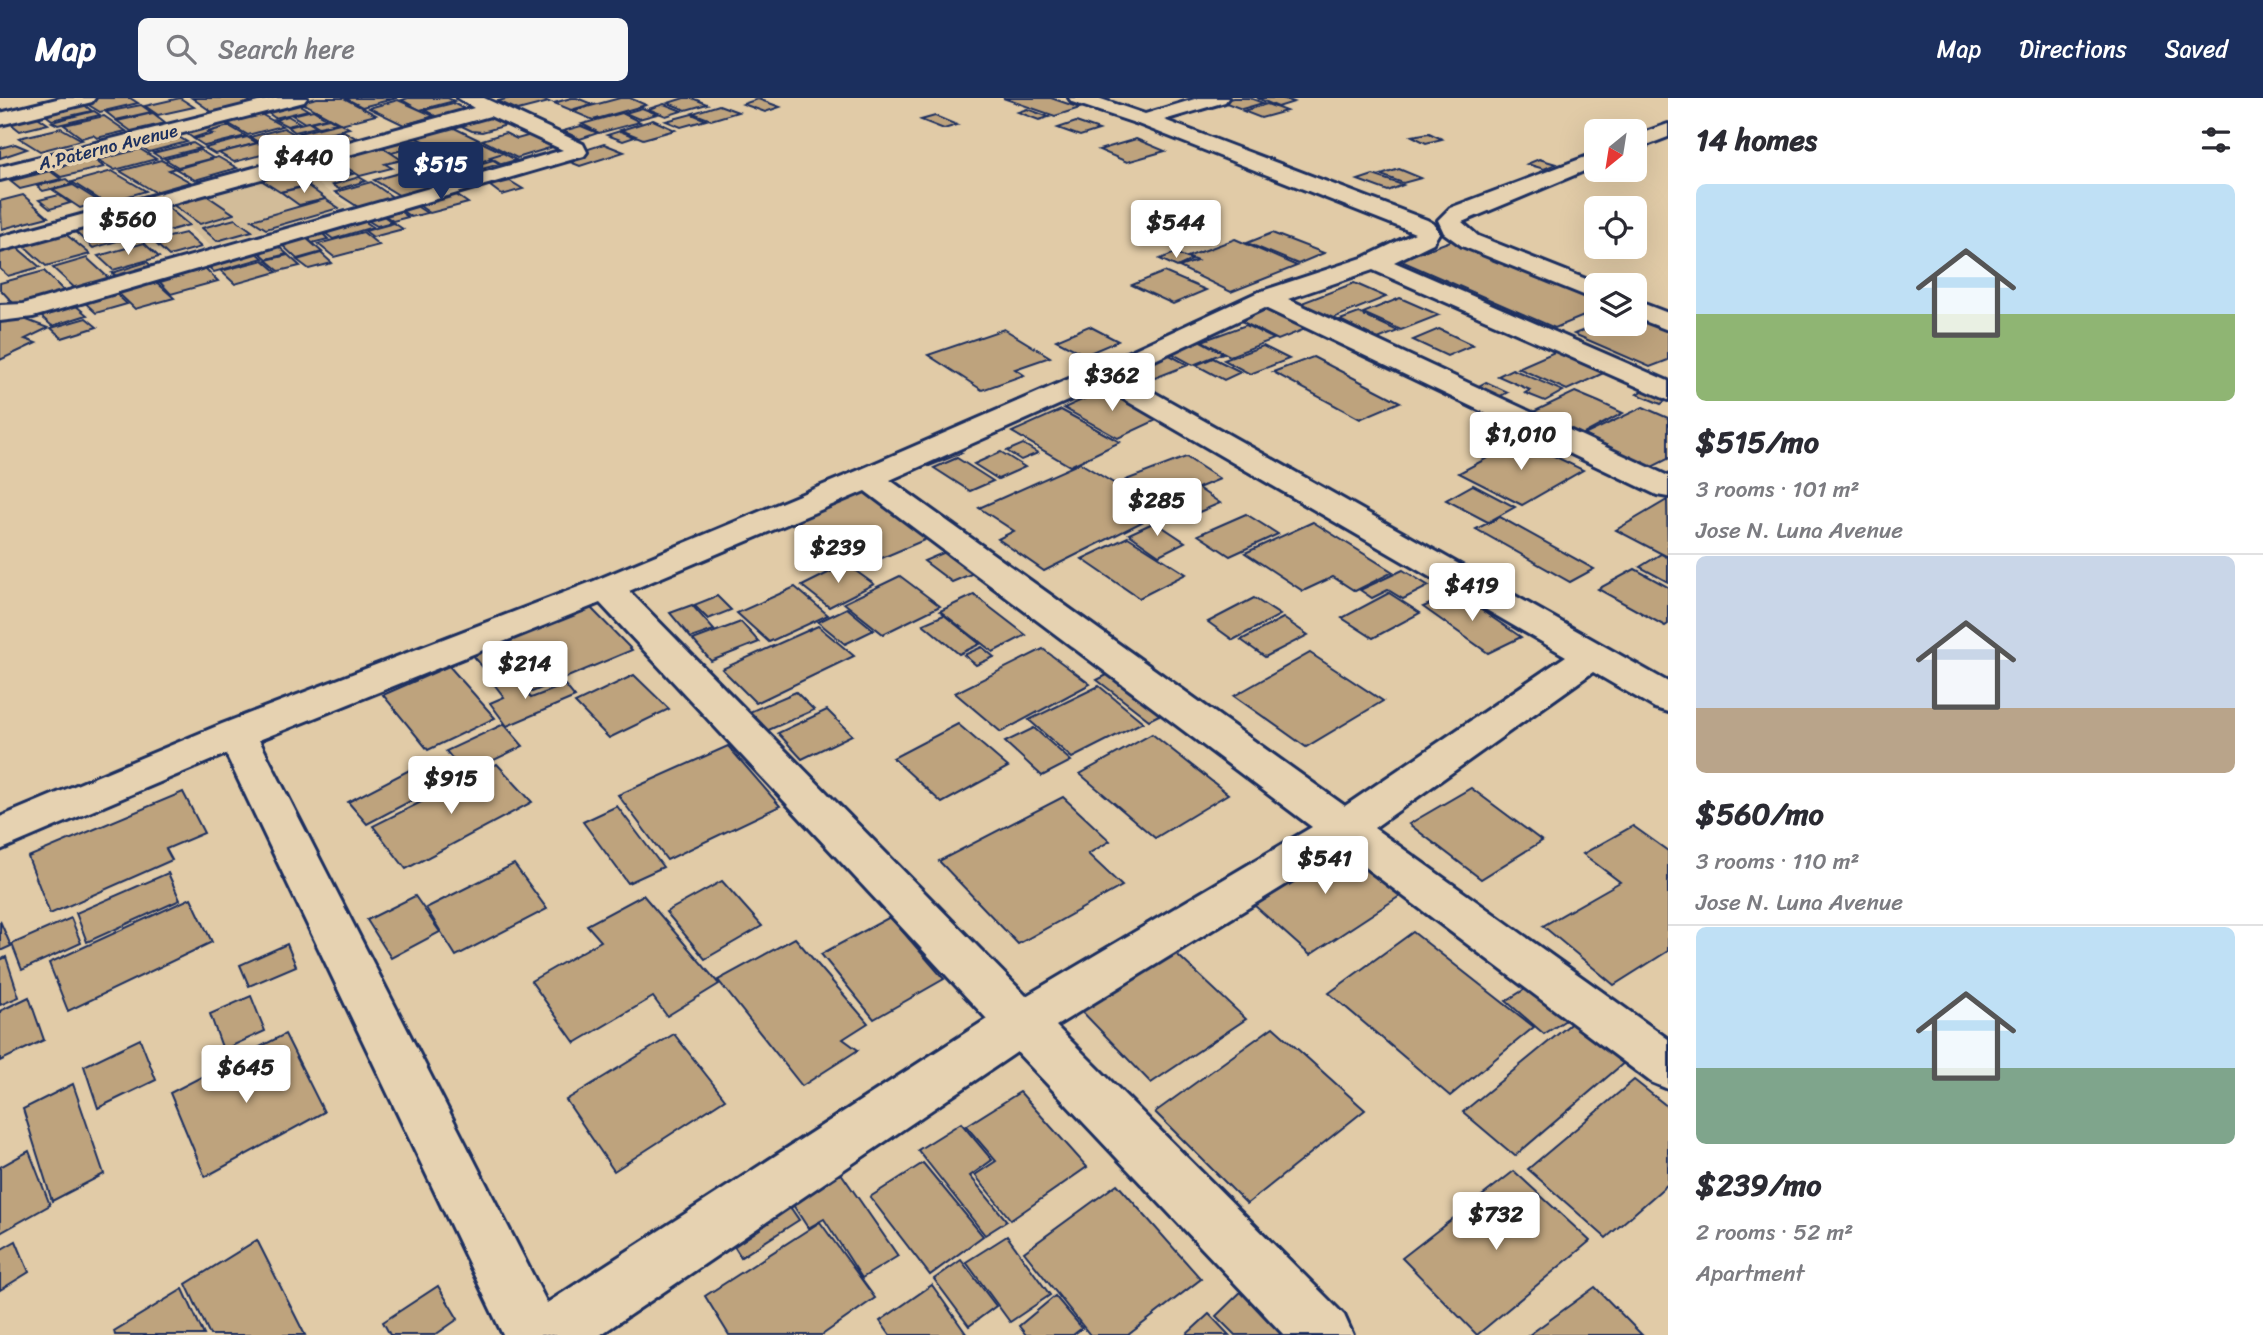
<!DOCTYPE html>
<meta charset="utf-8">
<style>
:root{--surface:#fff;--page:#f7f7f7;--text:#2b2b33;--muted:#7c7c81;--line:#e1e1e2;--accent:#1b2f5e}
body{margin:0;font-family:Sriracha,sans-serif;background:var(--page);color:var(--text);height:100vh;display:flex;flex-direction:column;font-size:26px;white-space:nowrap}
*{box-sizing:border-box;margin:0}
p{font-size:23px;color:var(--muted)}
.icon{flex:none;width:38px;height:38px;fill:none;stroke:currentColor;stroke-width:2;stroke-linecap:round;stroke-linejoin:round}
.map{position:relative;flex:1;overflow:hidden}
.drawer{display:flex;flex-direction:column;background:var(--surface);width:595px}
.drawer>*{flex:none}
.needle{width:46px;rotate:210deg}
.tools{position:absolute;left:1584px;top:21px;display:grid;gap:14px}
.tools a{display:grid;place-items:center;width:63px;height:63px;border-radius:10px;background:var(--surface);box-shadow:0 7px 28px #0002;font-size:35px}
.price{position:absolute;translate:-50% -60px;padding:0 16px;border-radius:7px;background:#fff;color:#222;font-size:23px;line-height:46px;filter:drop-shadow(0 2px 4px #0008)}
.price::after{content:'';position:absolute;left:50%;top:42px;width:21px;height:16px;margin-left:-10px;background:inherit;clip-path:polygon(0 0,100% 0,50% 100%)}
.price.selected{background:var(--accent);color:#fff}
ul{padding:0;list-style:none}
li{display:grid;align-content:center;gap:14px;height:371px;padding:0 28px}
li+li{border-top:2px solid var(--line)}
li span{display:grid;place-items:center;height:217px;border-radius:10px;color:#555}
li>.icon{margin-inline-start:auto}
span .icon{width:126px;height:126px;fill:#fffc;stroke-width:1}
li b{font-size:30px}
h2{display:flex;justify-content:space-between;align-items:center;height:84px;padding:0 28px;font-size:30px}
header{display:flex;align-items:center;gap:42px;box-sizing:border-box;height:98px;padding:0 35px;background:var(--accent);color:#fff}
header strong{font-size:33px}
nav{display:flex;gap:38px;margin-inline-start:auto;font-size:24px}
.search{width:490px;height:63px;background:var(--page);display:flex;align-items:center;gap:18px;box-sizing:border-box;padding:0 24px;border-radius:10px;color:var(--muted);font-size:26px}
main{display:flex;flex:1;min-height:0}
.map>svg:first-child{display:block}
</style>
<header>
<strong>Map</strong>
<div class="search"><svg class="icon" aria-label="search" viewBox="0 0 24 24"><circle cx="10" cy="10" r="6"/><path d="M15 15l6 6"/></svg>Search here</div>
<nav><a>Map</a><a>Directions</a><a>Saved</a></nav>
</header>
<main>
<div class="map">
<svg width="1668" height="1237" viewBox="0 0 1668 1237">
<rect width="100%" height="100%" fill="#e1cba7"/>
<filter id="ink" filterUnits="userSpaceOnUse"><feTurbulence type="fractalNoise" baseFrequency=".0143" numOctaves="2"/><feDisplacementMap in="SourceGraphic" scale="14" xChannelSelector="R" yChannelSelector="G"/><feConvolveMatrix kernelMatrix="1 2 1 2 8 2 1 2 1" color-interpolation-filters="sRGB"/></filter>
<g filter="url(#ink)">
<polygon fill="#d2bc99" points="293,68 349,108 211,148 158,104"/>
<g fill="#bea37d" stroke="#1b2f5e" stroke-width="2">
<polygon points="94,0 130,0 138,5 100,14 82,3"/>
<polygon points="180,0 194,9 158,17 145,8"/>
<polygon points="192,0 258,0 248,2 252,5 212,14"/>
<polygon points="317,0 344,0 376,17 341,26 301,4"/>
<polygon points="345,0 397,0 362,9"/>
<polygon points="408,0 448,0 454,3 420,12 402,2"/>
<polygon points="510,0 540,0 549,4 518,12 498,3"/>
<polygon points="571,0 577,0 592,6 571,12 554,5"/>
<polygon points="620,0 630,0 646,7 593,22 572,13"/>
<polygon points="684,0 692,0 707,6 686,12 668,5"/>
<polygon points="1003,0 1051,0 1080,10 1055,18"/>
<polygon points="1233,0 1250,0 1263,5 1242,11 1221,3"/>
<polygon points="1257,0 1282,0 1294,4 1278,9"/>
<polygon points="758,1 780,9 765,14 743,6"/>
<polygon points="398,2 434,18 404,27 369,10"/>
<polygon points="79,3 92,13 52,22 39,12"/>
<polygon points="293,3 308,12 275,20 261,10"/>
<polygon points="453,5 468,13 439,20 425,12"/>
<polygon points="664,6 682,13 666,18 648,11"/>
<polygon points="1267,6 1286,13 1261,20 1243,13"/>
<polygon points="141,7 151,14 116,22 106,14"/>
<polygon points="719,7 738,14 711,22 693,15"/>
<polygon points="642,10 657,16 639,21 625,15"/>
<polygon points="1027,11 1049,19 1039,22 1018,14"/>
<polygon points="313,12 326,20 305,25 292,17"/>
<polygon points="94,13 100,17 58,27 52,24"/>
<polygon points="257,14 282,28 248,37 224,23"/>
<polygon points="153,15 166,25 131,33 117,23"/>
<polygon points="622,15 640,24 599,35 582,26"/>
<polygon points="33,16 48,26 20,33 6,22"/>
<polygon points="486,16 507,27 482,34 472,33 455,25"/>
<polygon points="692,16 706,22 681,29 666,23"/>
<polygon points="104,18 126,33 97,40 93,37 82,40 64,27"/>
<polygon points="288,18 300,25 287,28 275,22"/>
<polygon points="935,18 957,27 944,31 921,22"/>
<polygon points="329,20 337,25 319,29 311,24"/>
<polygon points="653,22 675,32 643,41 621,32"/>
<polygon points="221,23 229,28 193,40 181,32"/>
<polygon points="308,24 316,29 295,34 288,29"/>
<polygon points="1076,24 1099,32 1080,38 1058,30"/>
<polygon points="340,25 349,30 307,40 299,35"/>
<polygon points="446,26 479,42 442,52 409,36"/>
<polygon points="229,28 246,38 205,48 194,41 213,36 208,34"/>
<polygon points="581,28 598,35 580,41 563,33"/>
<polygon points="61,30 82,42 40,53 19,40"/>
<polygon points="284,30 311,46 276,55 250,39"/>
<polygon points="344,33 359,42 328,50 314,41"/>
<polygon points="620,33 635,39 623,43 607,37"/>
<polygon points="172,35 187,44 149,54 135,44"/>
<polygon points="505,35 517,41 531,37 556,48 517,60 482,42"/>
<polygon points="1429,35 1442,41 1426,45 1412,38"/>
<polygon points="247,39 257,45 215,56 205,50"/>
<polygon points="414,39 426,45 392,55 380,48"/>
<polygon points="1136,41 1165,53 1127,64 1099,52"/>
<polygon points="479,43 504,55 473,67 445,53"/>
<polygon points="193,45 201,50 161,60 153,55"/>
<polygon points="258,45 273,54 234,64 219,55"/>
<polygon points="15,46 27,51 0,60 0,50"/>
<polygon points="604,46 624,54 580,68 560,60"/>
<polygon points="427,47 443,56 419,63 403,53"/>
<polygon points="380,48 402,62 385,66 392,70 360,78 333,61"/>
<polygon points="140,51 156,61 115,72 98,62"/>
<polygon points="200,52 213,60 178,69 165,61"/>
<polygon points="503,55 516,62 502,66 490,59"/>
<polygon points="87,56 104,69 61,79 44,67"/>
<polygon points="326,58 347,71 315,79 295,66"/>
<polygon points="218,59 237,70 195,82 176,71"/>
<polygon points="1539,61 1556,66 1544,71 1527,66"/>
<polygon points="161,62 176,70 169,72 190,84 155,94 120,73"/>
<polygon points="493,62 500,66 475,73 468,69"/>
<polygon points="428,67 456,84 402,99 374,82"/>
<polygon points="1399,71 1421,80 1403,85 1381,77"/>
<polygon points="287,72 309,87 280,94 258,80"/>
<polygon points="50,73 61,81 20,91 10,83"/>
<polygon points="112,73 146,93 105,105 72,84"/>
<polygon points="347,73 353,76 327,83 322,79"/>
<polygon points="1373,77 1403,87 1388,93 1358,82"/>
<polygon points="359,79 366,83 339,91 332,87"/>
<polygon points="66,81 72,86 43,93 37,88"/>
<polygon points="510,83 523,91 502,97 490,88"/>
<polygon points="371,84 394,100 358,109 335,94"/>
<polygon points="73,87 100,104 80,110 53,92"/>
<polygon points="308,88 326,101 299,107 281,94"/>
<polygon points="452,94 468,105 430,115 414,104"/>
<polygon points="203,95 234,116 200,126 169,104"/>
<polygon points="23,97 48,119 2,131 0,103"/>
<polygon points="59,97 70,105 50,111 39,102"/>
<polygon points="325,101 339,110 266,131 252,122"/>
<polygon points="410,104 427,115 411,119 395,108"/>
<polygon points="165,107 189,127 143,140 119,119"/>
<polygon points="394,109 408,119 393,123 378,113"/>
<polygon points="378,114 392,124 377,128 362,119"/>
<polygon points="358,119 373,129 333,141 318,130"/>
<polygon points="235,121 252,133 217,143 202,130"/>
<polygon points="110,123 131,139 93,150 73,132"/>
<polygon points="394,125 403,131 373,139 365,133"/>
<polygon points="319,132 328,141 312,145 303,136"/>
<polygon points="63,134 90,156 46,168 21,145"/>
<polygon points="363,134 379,147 334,159 318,146"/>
<polygon points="185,135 201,149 169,158 153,143"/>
<polygon points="1272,135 1324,155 1298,166 1247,145"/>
<polygon points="306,140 322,154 297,161 282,147"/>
<polygon points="1235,141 1297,168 1231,194 1179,169 1197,163 1187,159"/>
<polygon points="1453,142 1596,202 1596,213 1555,230 1399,162"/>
<polygon points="144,145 159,159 113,172 98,158"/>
<polygon points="14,147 40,169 8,178 0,171 0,151"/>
<polygon points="277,147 287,156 267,161 257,152"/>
<polygon points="251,150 263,160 214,174 203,164"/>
<polygon points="321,155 332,165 309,171 297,162"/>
<polygon points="1175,155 1192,162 1177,169 1160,161"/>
<polygon points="288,157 300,168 279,173 266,162"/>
<polygon points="87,160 112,183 78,193 53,170"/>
<polygon points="263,162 277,174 235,186 221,173"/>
<polygon points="147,164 156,172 123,182 112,175"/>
<polygon points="202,167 218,183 171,196 155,179"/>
<polygon points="44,173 64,193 15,207 0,191 0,185"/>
<polygon points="1164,174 1206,192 1173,206 1132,187"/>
<polygon points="153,181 174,200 135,211 115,192"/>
<polygon points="1354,185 1386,199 1331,221 1299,206"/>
<polygon points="112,192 127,206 96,215 81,201"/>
<polygon points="1400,200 1439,217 1401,232 1363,215"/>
<polygon points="69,202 87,217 52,228 35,213"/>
<polygon points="1264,209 1308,230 1278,242 1235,220"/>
<polygon points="1359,215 1398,233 1378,241 1340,222"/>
<polygon points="11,216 48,230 25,241 36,245 0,262 0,221"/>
<polygon points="86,220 97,229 62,240 51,230"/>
<polygon points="1634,221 1642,224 1649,221 1668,229 1668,262 1650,269 1574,236 1599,226 1634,226"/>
<polygon points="1246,227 1274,241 1230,258 1202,243"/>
<polygon points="1089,228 1118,243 1085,257 1056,242"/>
<polygon points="1004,231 1050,259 1015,271 1024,277 982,292 928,257"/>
<polygon points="1439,231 1473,247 1447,258 1413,242"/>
<polygon points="1199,242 1223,255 1193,267 1169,254"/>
<polygon points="1263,248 1289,261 1250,276 1224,262"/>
<polygon points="1559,252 1608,273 1567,292 1518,270"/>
<polygon points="1166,255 1188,267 1155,280 1132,267"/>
<polygon points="1313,259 1400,304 1360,321 1273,274"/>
<polygon points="1213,260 1241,274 1224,282 1196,267"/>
<polygon points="1512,271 1563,293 1545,303 1525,295 1530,292 1498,278"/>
<polygon points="1486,284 1508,294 1497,300 1475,290"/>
<polygon points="1648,289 1668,298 1668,301 1661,306 1637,296"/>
<polygon points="1106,291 1161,320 1118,340 1064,310"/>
<polygon points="1575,294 1599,304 1623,315 1582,337 1533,314"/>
<polygon points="1643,309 1668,320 1668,361 1650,370 1584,337"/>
<polygon points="1061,312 1120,344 1070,368 1012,334"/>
<polygon points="1521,342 1583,372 1522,407 1459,375"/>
<polygon points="950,346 962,355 929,368 916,359"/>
<polygon points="1023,346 1038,355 1021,362 1007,353"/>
<polygon points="1001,354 1025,369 998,381 974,366"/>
<polygon points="1186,359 1220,381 1198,390 1220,405 1183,421 1126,382"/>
<polygon points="957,360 993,383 970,393 934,370"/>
<polygon points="1080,365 1162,414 1044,473 998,441 1014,433 979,410"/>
<polygon points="1473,387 1515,409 1488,424 1446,402"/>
<polygon points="863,391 929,440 856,471 793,419"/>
<polygon points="1667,402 1668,459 1616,432"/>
<polygon points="1246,416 1278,436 1230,458 1198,437"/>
<polygon points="1500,419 1594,471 1570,484 1476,431"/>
<polygon points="1155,424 1185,444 1159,457 1129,436"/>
<polygon points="1313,424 1393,474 1355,493 1333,479 1303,493 1245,455"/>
<polygon points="1128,439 1186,476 1139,500 1082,461"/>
<polygon points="948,453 976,474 952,484 924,463"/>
<polygon points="1661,456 1668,460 1668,484 1640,469"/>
<polygon points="846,466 874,486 829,509 802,488"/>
<polygon points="1635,471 1668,489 1668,526 1665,528 1598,491"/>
<polygon points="1403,472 1429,488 1403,501 1388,492 1372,500 1360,492"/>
<polygon points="900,478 940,508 883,536 844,505"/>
<polygon points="795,489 828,517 769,544 737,515"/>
<polygon points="1389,495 1420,515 1373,540 1342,520"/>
<polygon points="1456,495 1521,539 1488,555 1423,509"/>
<polygon points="974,497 1026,537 993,554 940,513"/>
<polygon points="717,498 731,512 708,521 694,507"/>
<polygon points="1254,500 1280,517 1233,542 1208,524"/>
<polygon points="692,507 714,532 691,540 670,515"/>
<polygon points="590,509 632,552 532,594 514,574 493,582 472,556"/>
<polygon points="847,510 874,532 845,546 818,524"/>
<polygon points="944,517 980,546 959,556 923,526"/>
<polygon points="1283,520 1308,537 1265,559 1241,542"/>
<polygon points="741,524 759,544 711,563 693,542"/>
<polygon points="818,528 854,558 756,605 722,571"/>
<polygon points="982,549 994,559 976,567 964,557"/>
<polygon points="1043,551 1090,586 1001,634 955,595"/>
<polygon points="1310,555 1383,603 1306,649 1234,598"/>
<polygon points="449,568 495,620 428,652 383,597"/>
<polygon points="1119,571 1171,611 1149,622 1097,582"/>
<polygon points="514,577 531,600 565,587 575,599 507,628 490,605 504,599 494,586"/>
<polygon points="634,577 669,611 609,640 575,605"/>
<polygon points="1099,588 1143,624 1072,660 1029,622"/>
<polygon points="796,594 814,612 764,634 747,615"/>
<polygon points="827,612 852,637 802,661 778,635"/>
<polygon points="504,626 523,648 465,676 446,653"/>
<polygon points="958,626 1008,669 942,705 893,660"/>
<polygon points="1034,630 1071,663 1042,678 1005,644"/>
<polygon points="1152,636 1228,696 1155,740 1080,676"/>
<polygon points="728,648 780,708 667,762 618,697"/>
<polygon points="497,666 532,704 406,771 373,728"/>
<polygon points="419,667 439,688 367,726 348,704"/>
<polygon points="1471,690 1542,743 1481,781 1409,726"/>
<polygon points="183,694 204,735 166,751 172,762 50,816 28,759"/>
<polygon points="1063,699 1110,743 1088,756 1122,788 1018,846 939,763"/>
<polygon points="617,708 663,769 628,785 583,724"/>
<polygon points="1633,728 1668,753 1668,853 1614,887 1543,828 1620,784 1583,756"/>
<polygon points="1339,742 1406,794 1310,857 1245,799"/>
<polygon points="514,766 547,811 456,858 426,810"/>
<polygon points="168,775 180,802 87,844 76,815"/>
<polygon points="722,783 762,828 705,861 666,814"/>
<polygon points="643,797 719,886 667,918 653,899 575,945 531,883 601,843 587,827"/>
<polygon points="415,798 440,834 391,860 367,822"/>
<polygon points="191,800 212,844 68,913 49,865"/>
<polygon points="890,819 944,881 874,921 821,856"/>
<polygon points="71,820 81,845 22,872 12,846"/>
<polygon points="0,823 11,848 0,853"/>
<polygon points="1413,834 1534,929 1450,998 1329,895"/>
<polygon points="795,840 868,925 843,941 858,952 802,988 718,882"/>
<polygon points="287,846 296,868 249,888 240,867"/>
<polygon points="1166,846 1246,921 1151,985 1073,904"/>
<polygon points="6,859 19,899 0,907 0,862"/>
<polygon points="1530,888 1569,920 1544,936 1506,903"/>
<polygon points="251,898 265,933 223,952 210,916"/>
<polygon points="29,899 44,942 0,963 0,913"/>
<polygon points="1574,923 1626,963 1515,1058 1463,1014"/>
<polygon points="1273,929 1365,1012 1247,1106 1155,1014"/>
<polygon points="285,936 324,1014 205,1079 170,995"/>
<polygon points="674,936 725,1001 614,1073 566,1002"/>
<polygon points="140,941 156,982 98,1010 84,968"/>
<polygon points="1634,982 1668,1009 1668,1086 1606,1140 1528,1071"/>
<polygon points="73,986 104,1076 52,1103 23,1011"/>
<polygon points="1020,994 1087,1069 1011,1122 975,1077 996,1063 966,1028"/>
<polygon points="961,1025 992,1062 970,1078 1007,1123 985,1137 918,1052"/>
<polygon points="29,1053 50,1107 0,1135 0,1069"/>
<polygon points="834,1065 898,1158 862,1180 824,1121 808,1130 784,1093"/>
<polygon points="923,1065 983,1138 930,1177 870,1099"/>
<polygon points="1514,1073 1590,1143 1477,1237 1402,1160"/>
<polygon points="1117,1086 1201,1181 1128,1237 1090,1237 1024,1154"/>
<polygon points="780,1094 799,1122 741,1159 722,1129"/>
<polygon points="820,1124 875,1200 822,1237 729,1237 705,1198"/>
<polygon points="1007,1138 1050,1197 1010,1224 966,1164"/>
<polygon points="257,1142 305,1237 210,1237 186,1186"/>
<polygon points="16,1143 29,1174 0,1192 0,1152"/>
<polygon points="961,1162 996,1208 969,1228 934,1181"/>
<polygon points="1250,1185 1303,1237 1235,1237 1216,1218"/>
<polygon points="932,1187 967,1237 890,1237 880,1223"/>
<polygon points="438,1188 458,1221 435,1237 390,1237 383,1224"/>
<polygon points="1595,1189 1642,1237 1529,1237"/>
<polygon points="183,1191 204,1237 115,1237 114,1233"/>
<polygon points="1055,1198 1082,1230 1073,1237 1026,1237 1019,1228"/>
<polygon points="1209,1216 1229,1237 1186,1237"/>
</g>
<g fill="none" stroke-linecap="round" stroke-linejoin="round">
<g stroke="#1b2f5e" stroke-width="6">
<g id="minor">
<polygon points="61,0 95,0 92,4 0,27 0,15"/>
<polygon points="274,0 307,0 304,4 0,82 0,69"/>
<polygon points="458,0 484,0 583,46 587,54 584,58 33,219 0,223 0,207 23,206 563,52 490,18 0,153 0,139 474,10"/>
<path d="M1069,0H1098L1145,16L1198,0H1228L1225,4L1164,22L1427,122L1434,126L1439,135L1433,145L1394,164L1668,283V302L1373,172L1288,201L1668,378V399L1657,397L1265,210L1123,277L1668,584V614L1655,610L1593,574L1374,730L1668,941V991L1651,984L1342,752L1056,928L1344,1217L1353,1237H1284L1017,954L600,1237H503L226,656L0,752V719L222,626L594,483L857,373L1092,271L1256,195L1365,159L1415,135L1138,26L1072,4ZM1101,288L1566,558L1345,708L890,382ZM865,393L1312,729L1026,898L629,493ZM600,505L987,921L547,1205L259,642Z"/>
<polygon points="1668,26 1668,39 1634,52 1634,38"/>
<polygon points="1596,55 1596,68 1462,124 1478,138 1601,187 1596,187 1596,202 1462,148 1444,135 1438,122 1450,110"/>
<polygon points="1634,202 1668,215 1668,232 1634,219"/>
</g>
</g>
<use href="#minor" fill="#e6d2b1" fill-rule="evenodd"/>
</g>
</g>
<g text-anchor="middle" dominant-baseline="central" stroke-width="7" stroke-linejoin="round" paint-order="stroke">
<g font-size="18" fill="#1b2f5e" stroke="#e6d2b1">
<text transform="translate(108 49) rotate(-14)">A.Paterno Avenue</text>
</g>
</g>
</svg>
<div class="tools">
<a><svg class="needle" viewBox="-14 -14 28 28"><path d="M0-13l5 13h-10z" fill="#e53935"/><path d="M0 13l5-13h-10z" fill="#7c7c81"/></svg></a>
<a><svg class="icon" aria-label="locate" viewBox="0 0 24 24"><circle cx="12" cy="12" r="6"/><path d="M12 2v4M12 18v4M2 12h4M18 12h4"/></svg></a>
<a><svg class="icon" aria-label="layers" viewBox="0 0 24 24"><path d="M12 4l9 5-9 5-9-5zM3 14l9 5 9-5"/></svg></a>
</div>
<b class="price" style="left:304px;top:97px">$440</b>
<b class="price selected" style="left:441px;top:104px">$515</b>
<b class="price" style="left:128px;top:159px">$560</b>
<b class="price" style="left:1176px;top:162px">$544</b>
<b class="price" style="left:1112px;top:315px">$362</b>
<b class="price" style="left:1521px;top:374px">$1,010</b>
<b class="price" style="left:1157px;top:440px">$285</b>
<b class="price" style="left:838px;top:487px">$239</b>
<b class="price" style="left:1472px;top:525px">$419</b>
<b class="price" style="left:525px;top:603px">$214</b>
<b class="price" style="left:451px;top:718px">$915</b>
<b class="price" style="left:1325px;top:798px">$541</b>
<b class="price" style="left:246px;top:1007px">$645</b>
<b class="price" style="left:1496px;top:1154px">$732</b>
</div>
<section class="drawer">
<h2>14 homes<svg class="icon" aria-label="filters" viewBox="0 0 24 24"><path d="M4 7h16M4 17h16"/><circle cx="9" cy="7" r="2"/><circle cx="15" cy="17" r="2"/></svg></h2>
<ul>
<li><span style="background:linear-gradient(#bfe0f5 60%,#8fb573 0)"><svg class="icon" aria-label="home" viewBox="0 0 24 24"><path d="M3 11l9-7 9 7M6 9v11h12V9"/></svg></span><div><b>$515/mo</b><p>3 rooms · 101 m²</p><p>Jose N. Luna Avenue</p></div></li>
<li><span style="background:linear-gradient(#c9d6e8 70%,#b9a48a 0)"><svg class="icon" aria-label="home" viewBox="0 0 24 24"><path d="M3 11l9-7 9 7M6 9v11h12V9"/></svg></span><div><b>$560/mo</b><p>3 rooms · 110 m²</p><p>Jose N. Luna Avenue</p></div></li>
<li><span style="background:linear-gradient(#bfe0f5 65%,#7fa58c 0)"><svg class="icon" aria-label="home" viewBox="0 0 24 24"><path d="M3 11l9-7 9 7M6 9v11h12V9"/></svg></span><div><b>$239/mo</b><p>2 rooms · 52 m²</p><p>Apartment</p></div></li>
</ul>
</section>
</main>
